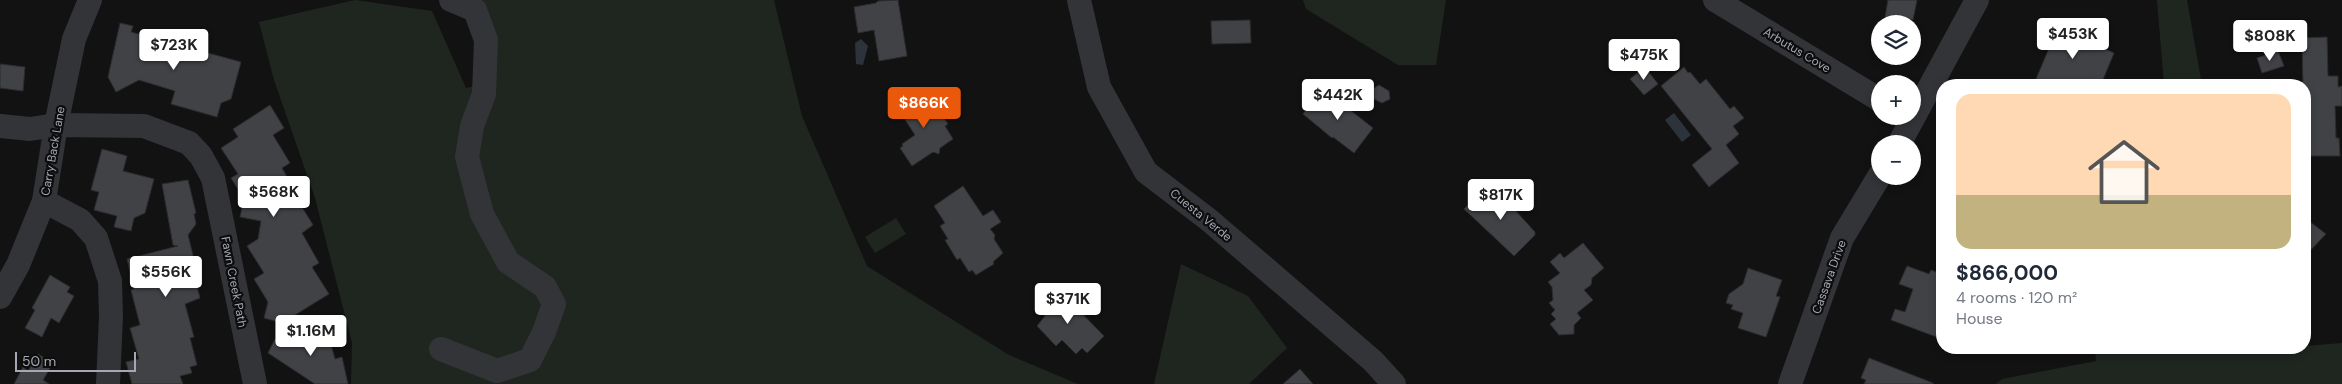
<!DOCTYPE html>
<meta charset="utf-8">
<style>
:root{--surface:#fff;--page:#f2f2f3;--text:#1f2937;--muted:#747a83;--line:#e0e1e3;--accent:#ea580c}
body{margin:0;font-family:"DM Sans",sans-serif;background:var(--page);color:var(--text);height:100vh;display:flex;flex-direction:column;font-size:19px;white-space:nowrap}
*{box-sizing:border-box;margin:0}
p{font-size:16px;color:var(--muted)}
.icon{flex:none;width:28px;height:28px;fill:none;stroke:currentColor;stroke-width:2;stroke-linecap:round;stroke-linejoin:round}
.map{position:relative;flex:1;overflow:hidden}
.drawer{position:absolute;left:1936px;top:79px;width:375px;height:275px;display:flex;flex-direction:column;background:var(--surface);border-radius:20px;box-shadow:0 2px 8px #0003}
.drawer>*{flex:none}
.fabs{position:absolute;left:1871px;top:15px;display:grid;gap:10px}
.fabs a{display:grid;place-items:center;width:50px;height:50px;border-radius:50%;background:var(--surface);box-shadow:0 2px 8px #0003;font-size:25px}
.scale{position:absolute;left:15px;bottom:12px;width:121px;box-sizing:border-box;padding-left:5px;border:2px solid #a5a7b3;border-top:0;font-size:14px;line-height:18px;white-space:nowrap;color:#a5a7b3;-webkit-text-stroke:4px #0d0d0e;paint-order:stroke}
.price{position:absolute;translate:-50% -42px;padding:0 11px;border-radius:5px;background:#fff;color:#222;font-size:16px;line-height:32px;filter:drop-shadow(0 1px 2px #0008)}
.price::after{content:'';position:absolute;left:50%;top:30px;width:15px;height:11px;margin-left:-8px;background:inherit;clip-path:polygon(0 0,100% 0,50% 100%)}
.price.on{background:var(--accent);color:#fff}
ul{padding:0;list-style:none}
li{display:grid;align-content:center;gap:10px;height:265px;padding:0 20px}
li+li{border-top:1px solid var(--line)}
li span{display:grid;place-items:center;height:155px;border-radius:15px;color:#555}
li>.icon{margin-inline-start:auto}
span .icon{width:90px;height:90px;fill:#fffc;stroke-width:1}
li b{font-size:21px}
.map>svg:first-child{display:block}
</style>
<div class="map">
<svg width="2342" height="384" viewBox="0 0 2342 384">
<rect width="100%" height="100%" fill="#121213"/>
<g fill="#1f2620">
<polygon points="355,0 432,11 466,88 489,83 474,0 774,0 802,116 867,266 1009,355 1078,384 351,384 352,343 315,198 274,80 259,22"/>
<polygon points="1303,0 1446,0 1436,65 1398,65 1306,9"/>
<polygon points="2157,0 2187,0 2202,85 2164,85"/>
<polygon points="896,218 906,234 875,253 865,237"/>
<polygon points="1181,264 1248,296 1287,348 1249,384 1154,384"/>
<polygon points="2342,343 2342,384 1996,384 2002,379 2096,361 2095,348 2218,348 2221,351 2305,348 2305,346"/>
</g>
<g fill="#2d333b">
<polygon points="861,39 868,46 863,65 856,64 855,43"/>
<polygon points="1674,113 1691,135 1682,142 1665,120"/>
</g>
<g fill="#414246" stroke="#2d2c2f">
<polygon points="898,0 907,56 879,61 874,30 858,33 854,7 876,3 878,1"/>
<polygon points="1888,0 1917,0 1913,20 1885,17"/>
<polygon points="1250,20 1251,43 1212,44 1211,21"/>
<polygon points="120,23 133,26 131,32 241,62 231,99 221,103 217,117 171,104 175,91 139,80 116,92 108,77"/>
<polygon points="2056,24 2097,41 2096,45 2114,53 2102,82 2094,79 2077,85 2040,85 2041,81 2036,79 2053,39 2050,37"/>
<polygon points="2327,37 2328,76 2338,76 2338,87 2342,86 2342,106 2335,106 2336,138 2339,138 2340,156 2305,156 2305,85 2303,85 2302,38"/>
<polygon points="2278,51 2284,66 2262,73 2257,58"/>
<polygon points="0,64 25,67 23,91 0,88"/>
<polygon points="1645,67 1658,84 1644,95 1630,79"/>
<polygon points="1684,67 1688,73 1690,72 1700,84 1706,79 1730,109 1734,106 1744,118 1733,126 1739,134 1726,145 1739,163 1709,187 1692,165 1712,149 1661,86"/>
<polygon points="1379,85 1389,91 1390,99 1382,103 1374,99 1371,90"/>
<polygon points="1322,88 1373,128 1354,153 1333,137 1332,138 1303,114"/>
<polygon points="917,92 923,102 930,97 948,124 945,126 953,139 940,148 939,154 933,152 912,166 900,148 903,146 902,144 915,135 902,115 907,111 901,103"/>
<polygon points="270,105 284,128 273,135 290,163 282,168 299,198 297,199 313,225 302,233 319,263 312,267 329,294 282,323 264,318 268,302 254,279 264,273 247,246 258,239 261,221 240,217 244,199 231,178 238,174 221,148 238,137 233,129"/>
<polygon points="102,149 127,156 123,171 154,179 145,213 134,218 131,231 114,227 117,216 94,210 99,192 91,190"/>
<polygon points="188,180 196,213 194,214 196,224 188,235 196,267 192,268 200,298 185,304 194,337 190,338 197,365 190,367 192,373 180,376 183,384 132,384 126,362 139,359 130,328 140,325 131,290 134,289 127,259 178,246 173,245 162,184"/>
<polygon points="963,186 983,216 993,210 1001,222 990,229 995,235 994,239 1003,253 993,262 994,264 976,275 972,270 969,272 960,258 957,260 945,240 948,239 940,226 945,223 934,206"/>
<polygon points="1483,190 1495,201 1499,198 1513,198 1517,202 1515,210 1535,232 1535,235 1514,256 1464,209"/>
<polygon points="2305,218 2326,234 2305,256"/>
<polygon points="1583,243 1604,268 1592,278 1591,285 1584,290 1593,300 1577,313 1581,318 1574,325 1574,334 1559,335 1550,324 1556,319 1551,314 1555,310 1549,303 1553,300 1552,287 1548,282 1560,273 1550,262 1560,253 1564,258"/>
<polygon points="1907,266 1929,274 1931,270 1942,274 1942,339 1891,320 1895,309 1905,312 1913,289 1899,284"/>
<polygon points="1748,268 1782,280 1776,296 1780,297 1766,337 1738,328 1743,313 1731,309 1733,305 1726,303 1729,294 1743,284"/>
<polygon points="50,275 70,287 67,292 74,296 59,323 51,318 42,337 25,328 35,310 32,308"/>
<polygon points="1057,291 1064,299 1066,297 1104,336 1087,353 1082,348 1076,354 1062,340 1056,346 1037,326 1045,316 1038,309"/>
<polygon points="326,327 335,359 342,357 348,384 315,384 268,353 275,339"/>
<polygon points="38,354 53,363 43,380 49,384 14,384 23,367 28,371"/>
<polygon points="1869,358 1933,383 1933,384 1864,384 1866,380 1861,378"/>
<polygon points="1300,369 1313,384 1283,384"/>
</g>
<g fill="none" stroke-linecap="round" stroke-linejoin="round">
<g stroke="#333438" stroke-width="24">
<polyline points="1079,0 1099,87 1146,172 1209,220 1373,361 1394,384"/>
<polyline points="1715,0 1880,100"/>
<polyline points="0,126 30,129 56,125 144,126 189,143 201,156 213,178 255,384"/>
<polyline points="1899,144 1977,0"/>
<polyline points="44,201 80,220 96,238 110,281 111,317 108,384"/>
<polyline points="0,297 18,265 44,201 56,125 74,39 90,0"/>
<polyline points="441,349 497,371 530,360 544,332 554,304 545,287 508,262 482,214 467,157 472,126 484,94 486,40 475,10 451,0"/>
<polyline points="1790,384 1842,238 1880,175"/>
</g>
</g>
<g text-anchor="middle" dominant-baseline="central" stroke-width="4.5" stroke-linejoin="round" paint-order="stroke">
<g font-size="12" fill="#a5a7b3" stroke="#0d0d0e">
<text transform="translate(1797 50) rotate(31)">Arbutus Cove</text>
<text transform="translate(53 151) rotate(-80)">Carry Back Lane</text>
<text transform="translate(1201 215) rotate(39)">Cuesta Verde</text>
<text transform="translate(1829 277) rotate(-70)">Cassava Drive</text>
<text transform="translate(234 282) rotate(79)">Fawn Creek Path</text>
</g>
</g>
</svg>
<div class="fabs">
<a><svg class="icon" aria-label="layers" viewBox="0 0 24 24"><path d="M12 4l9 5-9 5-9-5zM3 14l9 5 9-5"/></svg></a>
<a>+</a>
<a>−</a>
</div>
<div class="scale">50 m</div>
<b class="price" style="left:2073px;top:60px">$453K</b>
<b class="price" style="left:2270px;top:62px">$808K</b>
<b class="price" style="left:174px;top:71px">$723K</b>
<b class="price" style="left:1644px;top:81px">$475K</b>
<b class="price" style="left:1338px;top:121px">$442K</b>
<b class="price on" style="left:924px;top:129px">$866K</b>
<b class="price" style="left:274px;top:218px">$568K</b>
<b class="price" style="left:1501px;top:221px">$817K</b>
<b class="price" style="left:166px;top:298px">$556K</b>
<b class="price" style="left:1068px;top:325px">$371K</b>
<b class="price" style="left:311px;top:357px">$1.16M</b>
<section class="drawer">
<ul>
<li><span style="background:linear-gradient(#ffd9b3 65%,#c2b280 0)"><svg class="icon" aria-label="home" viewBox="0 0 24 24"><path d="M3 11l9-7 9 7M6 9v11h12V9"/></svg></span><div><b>$866,000</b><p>4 rooms · 120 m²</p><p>House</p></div></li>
</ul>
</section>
</div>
